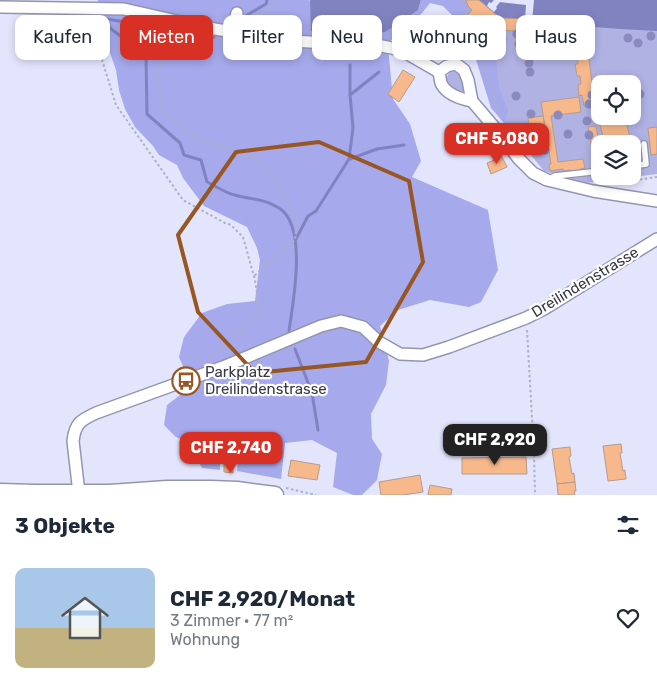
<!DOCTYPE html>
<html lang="de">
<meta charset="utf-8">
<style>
:root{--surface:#fff;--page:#f6f6f7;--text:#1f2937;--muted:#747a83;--line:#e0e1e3;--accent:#d93025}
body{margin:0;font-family:Rubik,sans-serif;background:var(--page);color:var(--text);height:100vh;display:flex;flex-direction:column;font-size:19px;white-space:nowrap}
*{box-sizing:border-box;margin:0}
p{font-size:16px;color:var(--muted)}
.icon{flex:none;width:28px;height:28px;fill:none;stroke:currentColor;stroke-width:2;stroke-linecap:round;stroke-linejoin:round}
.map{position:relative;height:495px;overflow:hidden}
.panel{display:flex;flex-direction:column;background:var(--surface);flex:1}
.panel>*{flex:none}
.hud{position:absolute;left:15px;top:15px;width:628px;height:45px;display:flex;gap:10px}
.fabs{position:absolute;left:591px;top:75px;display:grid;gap:10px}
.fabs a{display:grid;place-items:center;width:50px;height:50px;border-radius:10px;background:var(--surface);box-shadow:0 2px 8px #0003;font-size:25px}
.price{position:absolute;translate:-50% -42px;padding:0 11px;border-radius:10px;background:var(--accent);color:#fff;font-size:16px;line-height:32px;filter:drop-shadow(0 1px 2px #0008)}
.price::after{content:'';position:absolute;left:50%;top:30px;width:15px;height:11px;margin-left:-8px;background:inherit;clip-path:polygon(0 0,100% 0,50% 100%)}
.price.on{background:#222;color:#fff}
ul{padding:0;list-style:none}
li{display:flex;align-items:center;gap:15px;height:125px;padding:0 15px}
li+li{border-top:1px solid var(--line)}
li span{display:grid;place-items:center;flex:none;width:140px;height:100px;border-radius:10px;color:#555}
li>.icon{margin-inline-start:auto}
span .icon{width:60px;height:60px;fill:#fffc;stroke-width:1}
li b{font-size:21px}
h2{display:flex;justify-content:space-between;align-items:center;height:60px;padding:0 15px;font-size:21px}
.pill{padding:0 18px;border-radius:10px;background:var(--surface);box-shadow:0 2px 8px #0003;font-size:18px;line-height:45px}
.pill.on{background:var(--accent);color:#fff}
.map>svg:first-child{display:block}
</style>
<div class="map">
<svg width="657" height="495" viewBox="0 0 657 495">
<rect width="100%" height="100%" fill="#e3e5fd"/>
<g fill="#afb2e3" fill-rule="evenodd">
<path d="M471,0H657V174L586,183L544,171L530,154L527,155V150L500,118ZM600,84H632V116H600ZM600,144H632V176H600Z"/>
<path d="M453,71C462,73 463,81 464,89L462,92L457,91L447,82C446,76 448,73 453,71Z"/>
</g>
<polygon fill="#a6a9eb" points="98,0 310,0 309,1 418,10 421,0 479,0 477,14 479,25 496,60 499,88 508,110 504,123 491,108 470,40 453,16 443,6 430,3 422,13 387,44 389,57 393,99 410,124 421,161 412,177 488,210 498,270 481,302 469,307 430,300 398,310 380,326 389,361 386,385 371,414 372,439 382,454 377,480 362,495 353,495 333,487 337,453 312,440 285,443 281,479 237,471 238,463 220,461 220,470 202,468 189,443 176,437 164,425 167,405 180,395 192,387 179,357 184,337 202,313 227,304 255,301 260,260 257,248 247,227 204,206 183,178 177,165 159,155 153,146 135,127 125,109 119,90 116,70 100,24"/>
<g fill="#8183c1">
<polygon points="310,0 421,0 418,10 385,32 329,36 311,31"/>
<polygon points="479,0 657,0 657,31 620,29 532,22 500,18"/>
</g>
<polygon fill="#e3e5fd" points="494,0 534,0 532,22 525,19 526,5 500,2 496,7 497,8 494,12 487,6 489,2 491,3"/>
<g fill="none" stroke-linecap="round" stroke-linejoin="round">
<g stroke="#8183c1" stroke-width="3">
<polyline points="247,15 266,4 267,0"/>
<path d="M107,19L110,28L146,56L147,114L180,143L184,155L201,160L207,182C216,186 225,193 235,195C252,200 263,198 279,208C308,226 293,302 289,331"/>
<polyline points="107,19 137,24"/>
<polyline points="102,27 110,28"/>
<polyline points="149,30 196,46 214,37"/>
<polyline points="350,95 379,72"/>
<polyline points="350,159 377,149 404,145"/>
<polyline points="296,239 308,216 316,211 349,159 353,128 350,95 350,65"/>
<polyline points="295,349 312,393 318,430"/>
</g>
</g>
<g fill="#f7b88c" stroke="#b69c8a">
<polygon points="466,0 479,0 500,18 530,19 529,32 499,30 493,26 490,31 468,15 472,10 468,6"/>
<polygon points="588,52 595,105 584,106 582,95 579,96 578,85 581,84 580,76 577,76 575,64 578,64 577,53"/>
<polygon points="403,70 415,77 399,102 388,94"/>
<polygon points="579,97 581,112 551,116 558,162 583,159 585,168 580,169 580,170 571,172 571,170 564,171 563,169 550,171 549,164 551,164 541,102"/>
<polygon points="543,116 548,147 531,150 528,118"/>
<polygon points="614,117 615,121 625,118 630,137 605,144 600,125 608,123 607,118"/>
<polygon points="596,126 600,147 592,149 588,127"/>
<polygon points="657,127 657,154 651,155 648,128"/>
<polygon points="502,157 507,167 491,174 487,163"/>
<polygon points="621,444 622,453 620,453 623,471 625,470 626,479 608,481 603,446"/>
<polygon points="570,447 571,456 569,457 572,474 574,473 575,482 557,484 552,449"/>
<polygon points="526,457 527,474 462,474 462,458"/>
<polygon points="291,460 320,465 317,480 288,476"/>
<polygon points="224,464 233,465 233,473 224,472"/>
<polygon points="420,475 423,492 403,495 381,495 379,482"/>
<polygon points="575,482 576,491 574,491 575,495 558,495 557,484"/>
<polygon points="430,485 452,489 451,495 428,495"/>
</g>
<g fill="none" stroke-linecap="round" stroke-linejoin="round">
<g stroke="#9395b0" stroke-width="8">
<g id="service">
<polyline points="632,166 646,164 644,144"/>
<polyline points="548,180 555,176 600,171"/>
</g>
</g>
<g stroke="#9395b0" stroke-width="14">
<g id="minor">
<polyline points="0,7 124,9 203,27 262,37 292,41 382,46 401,50 439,72"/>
<polyline points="232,32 237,13"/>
<path d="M401,50C412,27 434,32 456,32"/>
<polyline points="439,72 447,66 456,64 464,70 468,80 472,101 500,134 518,158 533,173 547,180 593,191 657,201"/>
<path d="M439,72C440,76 440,82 442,85C448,95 461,99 472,101"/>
<path d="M79,493L73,441C75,423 81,420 96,413L223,367L321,326L341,321L363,327L379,342L400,354L423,355L449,347L526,318L544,309L657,239"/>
</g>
</g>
<g stroke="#9395b0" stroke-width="19">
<polyline id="secondary" points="0,492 35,493 110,493 167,489 211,489 237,490 275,495"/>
</g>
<g stroke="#aeb0c4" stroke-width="2" stroke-dasharray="2.5 2.5" stroke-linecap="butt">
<polyline points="462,0 500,116"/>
<polyline points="248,20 267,10 276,0"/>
<polyline points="94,21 96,26 95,37 116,105 183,200 225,223 231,225 243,237 255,280 260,314 214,355 210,360"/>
<polyline points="142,25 162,57 157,79 163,110 195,138 243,152 267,167 297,219 295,240 254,276"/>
<polyline points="615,183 657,177"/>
<polyline points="527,330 534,453 535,495"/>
<polyline points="286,488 316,495"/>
</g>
<use href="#service" stroke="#fff" stroke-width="5.5"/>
<use href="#minor" stroke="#fff" stroke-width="11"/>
<use href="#secondary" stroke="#fff" stroke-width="16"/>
</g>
<g fill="#8b8abf">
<circle cx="548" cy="30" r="4.5"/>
<circle cx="517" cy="34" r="4.5"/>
<circle cx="651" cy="36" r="4.5"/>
<circle cx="628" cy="38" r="4.5"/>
<circle cx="502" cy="40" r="4.5"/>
<circle cx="638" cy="43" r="4.5"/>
<circle cx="519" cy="44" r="4.5"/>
<circle cx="529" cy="63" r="4.5"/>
<circle cx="530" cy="72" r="4.5"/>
<circle cx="640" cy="94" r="4.5"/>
<circle cx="592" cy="95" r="4.5"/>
<circle cx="516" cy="96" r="4.5"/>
<circle cx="589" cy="104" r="4.5"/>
<circle cx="531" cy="114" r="4.5"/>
<circle cx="558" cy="115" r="4.5"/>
<circle cx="587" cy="121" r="4.5"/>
<circle cx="568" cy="134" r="4.5"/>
<circle cx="589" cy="135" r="4.5"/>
<circle cx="545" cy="150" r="4.5"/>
</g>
<path fill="none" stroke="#975622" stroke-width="4" stroke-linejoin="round" d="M319,142L409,181L423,262L366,362L255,373L198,312L178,235L236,152Z"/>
<defs>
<g id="bus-ring" transform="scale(1.4375)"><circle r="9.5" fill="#fff" stroke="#975622" stroke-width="1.5"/><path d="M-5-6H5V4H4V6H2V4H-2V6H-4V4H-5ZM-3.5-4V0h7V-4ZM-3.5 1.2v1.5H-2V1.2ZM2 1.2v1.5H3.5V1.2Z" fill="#975622"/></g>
</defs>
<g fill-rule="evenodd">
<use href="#bus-ring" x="186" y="381"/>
</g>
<g text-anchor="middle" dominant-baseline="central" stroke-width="4.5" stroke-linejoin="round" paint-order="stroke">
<g font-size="15" fill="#383944" stroke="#fff">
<text transform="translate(585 282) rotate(-31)">Dreilindenstrasse</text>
</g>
<g font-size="15" fill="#383944" stroke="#fff" text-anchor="start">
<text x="205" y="372">Parkplatz<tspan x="205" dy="17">Dreilindenstrasse</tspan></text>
</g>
</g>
</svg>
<div class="fabs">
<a><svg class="icon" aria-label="locate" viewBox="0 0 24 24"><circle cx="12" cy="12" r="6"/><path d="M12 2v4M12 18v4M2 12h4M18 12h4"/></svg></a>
<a><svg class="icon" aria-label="layers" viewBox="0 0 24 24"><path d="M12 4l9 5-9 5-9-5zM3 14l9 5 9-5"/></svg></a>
</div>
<b class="price" style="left:497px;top:165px">CHF 5,080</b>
<b class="price on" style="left:495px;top:466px">CHF 2,920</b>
<b class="price" style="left:231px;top:474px">CHF 2,740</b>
<div class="hud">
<a class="pill">Kaufen</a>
<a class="pill on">Mieten</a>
<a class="pill">Filter</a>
<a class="pill">Neu</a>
<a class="pill">Wohnung</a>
<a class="pill">Haus</a>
</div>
</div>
<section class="panel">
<h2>3 Objekte<svg class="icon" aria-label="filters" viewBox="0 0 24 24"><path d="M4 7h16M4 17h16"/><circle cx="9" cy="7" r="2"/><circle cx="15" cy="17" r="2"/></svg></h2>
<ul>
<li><span style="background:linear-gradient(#a9c7e8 60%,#c2b280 0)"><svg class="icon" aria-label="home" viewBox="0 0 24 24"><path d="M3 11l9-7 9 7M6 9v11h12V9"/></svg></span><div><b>CHF 2,920/Monat</b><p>3 Zimmer · 77 m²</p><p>Wohnung</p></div><svg class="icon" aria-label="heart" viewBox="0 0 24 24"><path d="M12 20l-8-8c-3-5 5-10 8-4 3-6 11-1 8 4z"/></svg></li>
</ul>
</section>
